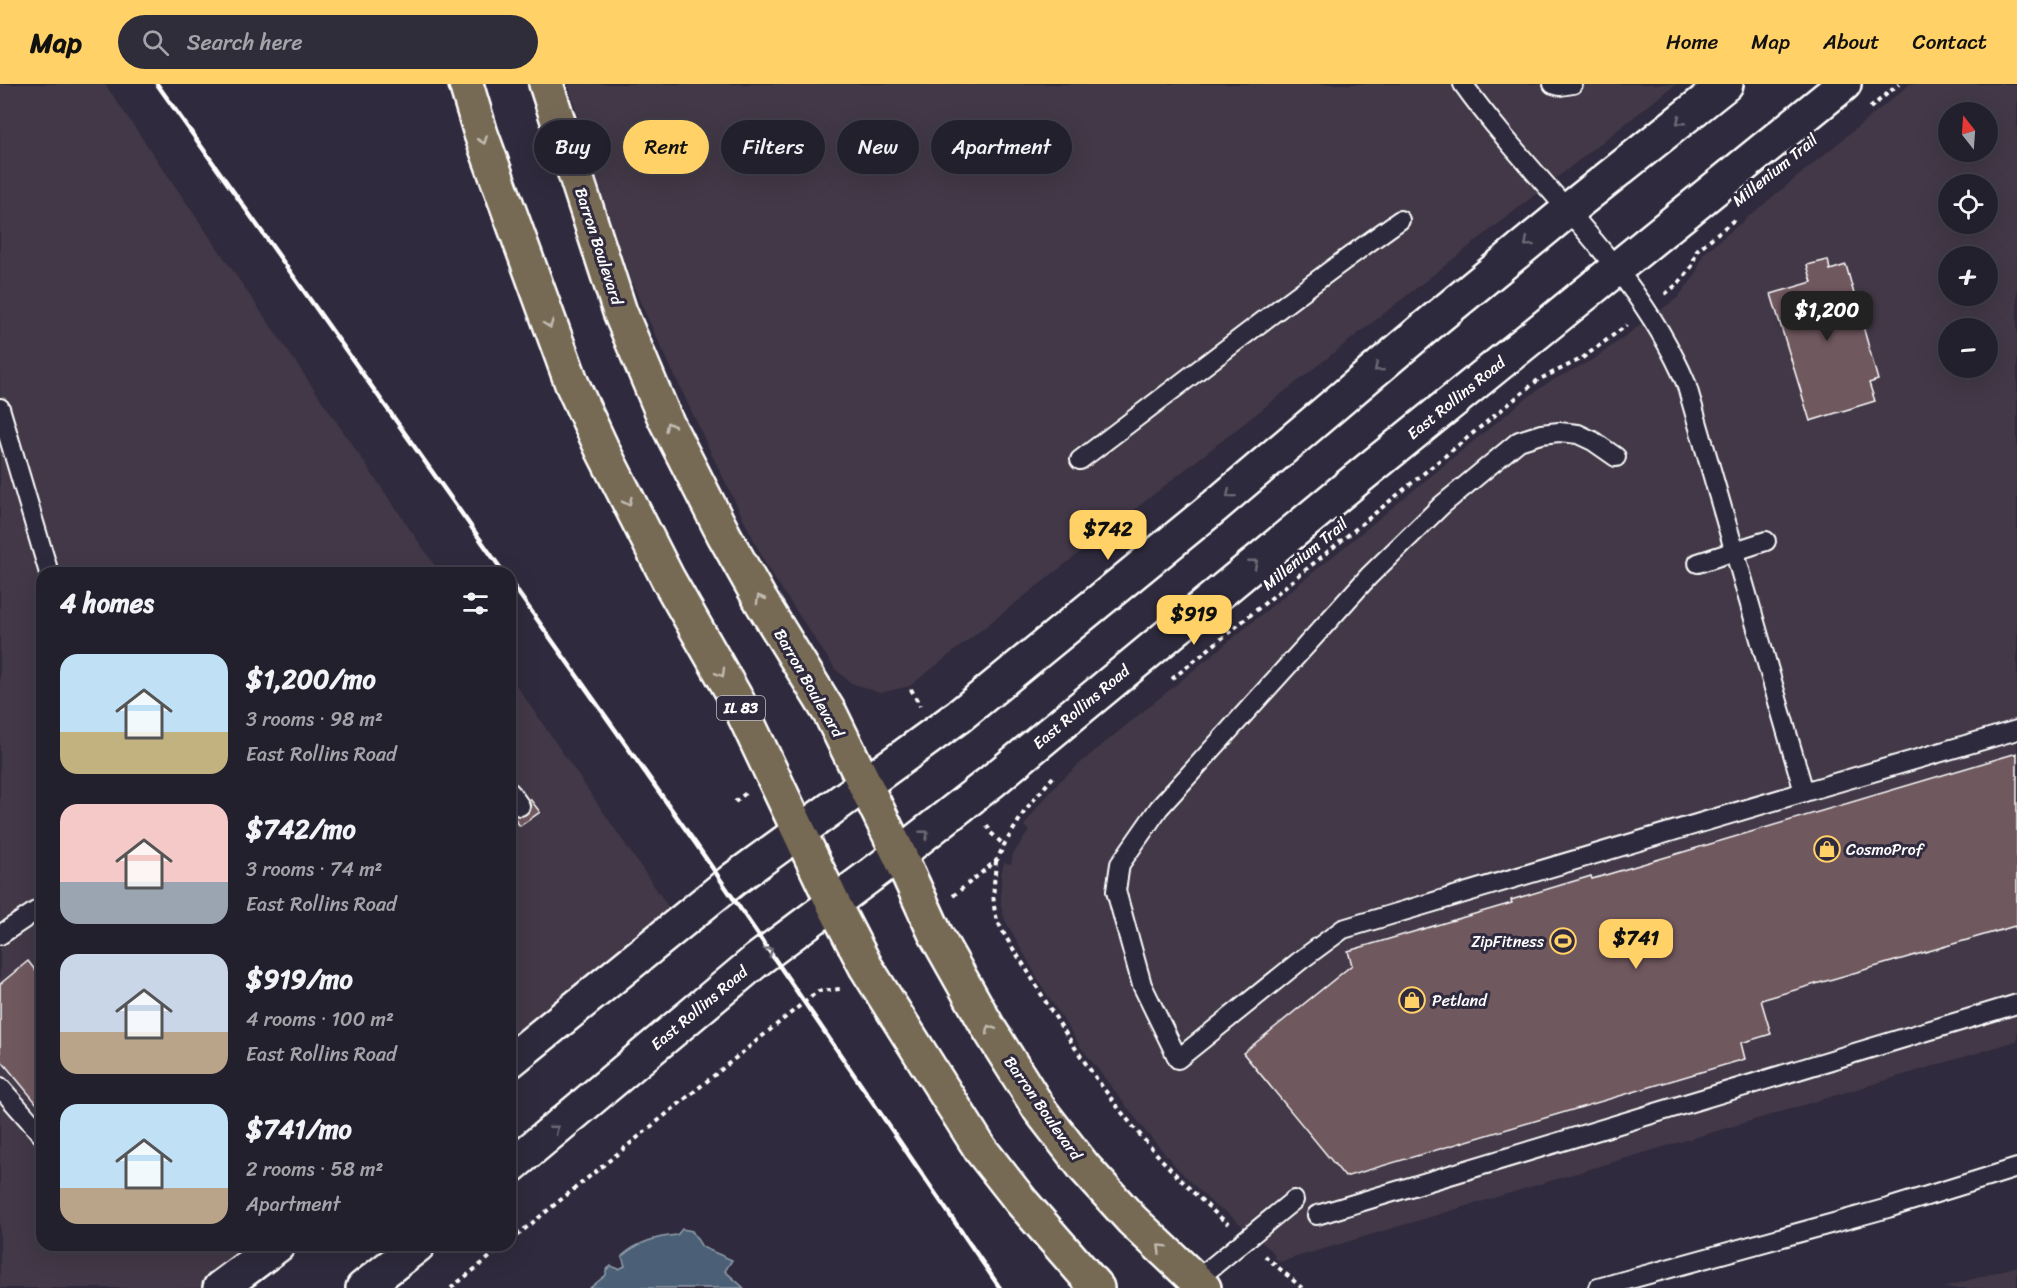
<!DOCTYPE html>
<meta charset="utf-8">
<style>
:root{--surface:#23202e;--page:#2f2d3a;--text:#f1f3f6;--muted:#a3a3aa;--line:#403e4a;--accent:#ffd166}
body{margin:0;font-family:Sriracha,sans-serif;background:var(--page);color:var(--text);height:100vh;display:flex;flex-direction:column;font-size:22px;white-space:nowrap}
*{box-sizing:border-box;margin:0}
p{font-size:20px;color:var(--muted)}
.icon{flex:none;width:33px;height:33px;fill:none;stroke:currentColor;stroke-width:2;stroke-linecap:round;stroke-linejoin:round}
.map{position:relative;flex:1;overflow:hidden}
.drawer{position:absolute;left:36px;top:483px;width:480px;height:684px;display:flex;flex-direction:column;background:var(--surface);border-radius:18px;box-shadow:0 6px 24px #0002,0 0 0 2px var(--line)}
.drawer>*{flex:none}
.banner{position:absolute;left:534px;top:36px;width:570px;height:54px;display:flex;gap:12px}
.needle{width:39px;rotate:343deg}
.controls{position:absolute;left:1938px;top:18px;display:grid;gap:12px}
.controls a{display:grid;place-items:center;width:60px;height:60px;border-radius:50%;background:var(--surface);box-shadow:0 6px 24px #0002,0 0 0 2px var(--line);font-size:30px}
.price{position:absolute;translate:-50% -51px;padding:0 14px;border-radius:12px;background:var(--accent);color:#111;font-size:20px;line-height:39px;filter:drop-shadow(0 2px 3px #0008)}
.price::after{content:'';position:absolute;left:50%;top:36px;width:18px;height:14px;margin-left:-9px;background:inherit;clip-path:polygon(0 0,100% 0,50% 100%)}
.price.current{background:#222;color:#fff}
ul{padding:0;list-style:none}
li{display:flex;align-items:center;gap:18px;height:150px;padding:0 24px}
li span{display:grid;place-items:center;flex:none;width:168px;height:120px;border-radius:18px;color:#555}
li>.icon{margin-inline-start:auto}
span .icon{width:72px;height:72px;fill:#fffc;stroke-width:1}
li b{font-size:26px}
h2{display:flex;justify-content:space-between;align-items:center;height:72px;padding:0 24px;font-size:26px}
.pill{padding:0 21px;border-radius:27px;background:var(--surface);box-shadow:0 6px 24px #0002,0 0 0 2px var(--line);font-size:21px;line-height:54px}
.pill.current{background:var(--accent);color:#111}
header{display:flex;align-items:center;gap:36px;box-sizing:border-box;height:84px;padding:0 30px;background:var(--accent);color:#111}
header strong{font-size:28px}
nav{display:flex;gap:33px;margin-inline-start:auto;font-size:21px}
.search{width:420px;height:54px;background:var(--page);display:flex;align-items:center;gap:15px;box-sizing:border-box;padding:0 21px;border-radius:33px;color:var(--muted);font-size:22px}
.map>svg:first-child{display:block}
</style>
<header>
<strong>Map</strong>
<div class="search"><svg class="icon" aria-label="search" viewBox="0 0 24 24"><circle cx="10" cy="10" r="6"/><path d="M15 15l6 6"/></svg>Search here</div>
<nav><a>Home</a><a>Map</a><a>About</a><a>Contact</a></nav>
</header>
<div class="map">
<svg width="2017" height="1204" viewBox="0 0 2017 1204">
<rect width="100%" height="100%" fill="#2f2a3d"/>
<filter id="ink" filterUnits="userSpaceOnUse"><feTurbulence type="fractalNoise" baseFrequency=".0167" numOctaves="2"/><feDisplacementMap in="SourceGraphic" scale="12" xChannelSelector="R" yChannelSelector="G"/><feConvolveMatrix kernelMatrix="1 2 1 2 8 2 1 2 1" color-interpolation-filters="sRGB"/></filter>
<g filter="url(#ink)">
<g fill="#423847" fill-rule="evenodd">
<polygon points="0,0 105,0 440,489 42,489 42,1161 267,1161 207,1204 0,1204"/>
<polygon points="568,0 1676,0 910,602 880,609 851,599 835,585 768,485 712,371 640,218 619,164"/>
<path d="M1910,0H2017V957L1280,1178L1275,1174L1273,1168L1225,1127L1216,1123L1179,1086L1147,1049L1080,962L1043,904L1005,836L1001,822V791L1004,779L1011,780L1013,770L1029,747L1024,742L1039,721L1059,698L1085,675L1525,315L1549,298L1594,275L1677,214L1695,192L1703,170ZM1948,28H1988V68H1948ZM1948,100H1988V140H1948ZM1948,172H1988V212H1948ZM1948,244H1988V284H1948Z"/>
<polygon points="510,592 676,834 510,964"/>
<polygon points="2017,1182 2017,1204 1942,1204"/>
</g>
<path fill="#4b6176" stroke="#93a0ad" stroke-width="1.5" d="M682,1145L692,1147L702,1163L732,1176L725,1187L744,1204H590L606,1191V1186L611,1182L619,1185L625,1182L622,1172C638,1158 656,1153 677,1151Z"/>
<g fill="#6f585e" stroke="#fff" stroke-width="1.5">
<polygon points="1828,176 1830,186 1846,181 1878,296 1869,299 1875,317 1810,337 1771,210 1812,198 1807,181"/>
<polygon points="2017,669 2017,850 2015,842 1761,916 1771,950 1741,959 1745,975 1345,1093 1243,969 1352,881 1348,867 1512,819 1511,816 1591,792 1592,795"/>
<polygon points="530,715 540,728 520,742 510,729"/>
<polygon points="28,877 42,895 42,1026 0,975 0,900"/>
</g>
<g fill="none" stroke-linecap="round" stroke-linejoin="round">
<g stroke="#fff" stroke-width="22">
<g id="lane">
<path d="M1463,0C1535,101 1637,183 1686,299L1804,708L1343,845L1301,876L1178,975L1142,901L1116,807L1120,780L1159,724L1369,492L1442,421L1519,357L1541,350L1559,348L1578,350L1593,357L1616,373"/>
<polyline points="1553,0 1560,2 1573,0"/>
<polyline points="0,324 49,489"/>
<path d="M1080,376C1187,296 1291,213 1400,136"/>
<polyline points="1698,479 1766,457"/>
<polyline points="510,708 520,722"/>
<polyline points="1804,708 2017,646"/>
<polyline points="0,851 42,823"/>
<polyline points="0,1003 42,1051"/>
<polyline points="1317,1131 2017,920"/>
<polyline points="1195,1197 1294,1116"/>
<polyline points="1598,1204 1888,1124 2017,1084"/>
</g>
</g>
<g stroke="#fff" stroke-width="38">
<g id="secondary">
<polyline points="510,977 734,795 959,632 1214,423 1427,242 1567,127 1726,0"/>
<polyline points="510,1083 757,876 899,770 991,698 1363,390 1844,0"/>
<polyline points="220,1204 278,1161"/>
<polyline points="363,1204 418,1161"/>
</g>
</g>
<g stroke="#fff" stroke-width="38">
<g id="primary">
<polyline points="466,0 481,50 572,300 603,367 668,495 738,618 833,819 866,883 981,1066 1021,1117 1097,1204"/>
<polyline points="546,0 620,228 665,335 724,451 761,517 831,631 899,770 935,849 988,943 1040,1026 1084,1083 1132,1136 1204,1204"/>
</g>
</g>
<g stroke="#fff" stroke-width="4" stroke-dasharray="4.5 4.5" stroke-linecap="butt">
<polyline points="1870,24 1899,0"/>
<polyline points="1665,210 1679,199 1692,182 1697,166 1734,136"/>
<polyline points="1172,595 1538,296 1581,275 1627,241"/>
<polyline points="911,605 920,622"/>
<polyline points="735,718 746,709"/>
<polyline points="987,741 991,749 1004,761"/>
<path d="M996,777C995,794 991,815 996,832C1002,851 1020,874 1030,891C1083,983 1147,1071 1228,1140"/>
<polyline points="953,812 997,776 1004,761 1026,725 1053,693"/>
<polyline points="510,1157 818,907 841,905"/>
<polyline points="1265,1172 1302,1204"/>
<polyline points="451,1204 505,1161"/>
</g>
<use href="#lane" stroke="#2f2a3d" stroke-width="18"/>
<use href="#secondary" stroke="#2f2a3d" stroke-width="33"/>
<use href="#primary" stroke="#776a54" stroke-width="33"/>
<g stroke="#fff" stroke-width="4.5">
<polyline points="157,0 504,489"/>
<polyline points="510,497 696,760 1000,1204"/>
</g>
</g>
<defs><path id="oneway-chevron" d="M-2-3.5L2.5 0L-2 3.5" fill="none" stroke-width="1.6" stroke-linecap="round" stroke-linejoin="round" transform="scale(1.5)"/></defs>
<g stroke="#6d6a77">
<use href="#oneway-chevron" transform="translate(1680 37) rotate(141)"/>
<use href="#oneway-chevron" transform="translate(1528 159) rotate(140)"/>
<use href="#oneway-chevron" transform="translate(1378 284) rotate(140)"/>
<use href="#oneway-chevron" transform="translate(1230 410) rotate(140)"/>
<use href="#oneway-chevron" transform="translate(1254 479) rotate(-39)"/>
<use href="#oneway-chevron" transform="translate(925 750) rotate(-38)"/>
<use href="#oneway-chevron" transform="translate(769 867) rotate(-37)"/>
<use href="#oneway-chevron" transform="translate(555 1045) rotate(-40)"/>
</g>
<g stroke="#c2bcb2">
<use href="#oneway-chevron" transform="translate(483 56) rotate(70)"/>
<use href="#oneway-chevron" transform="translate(549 240) rotate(70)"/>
<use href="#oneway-chevron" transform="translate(669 342) rotate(-116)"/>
<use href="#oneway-chevron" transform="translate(628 418) rotate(64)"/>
<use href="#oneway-chevron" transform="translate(760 515) rotate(-119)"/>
<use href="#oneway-chevron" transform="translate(721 589) rotate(60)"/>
<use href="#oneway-chevron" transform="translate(990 945) rotate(-121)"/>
<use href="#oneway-chevron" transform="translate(1161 1164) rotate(-136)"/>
</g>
</g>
<defs>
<g id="shop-ring" transform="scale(1.35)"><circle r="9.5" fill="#2f2a3d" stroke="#ffd166" stroke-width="1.5"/><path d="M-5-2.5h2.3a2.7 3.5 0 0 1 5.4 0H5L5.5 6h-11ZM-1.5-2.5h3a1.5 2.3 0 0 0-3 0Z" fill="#ffd166"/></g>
<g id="stadium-ring" transform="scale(1.35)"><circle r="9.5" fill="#2f2a3d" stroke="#ffd166" stroke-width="1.5"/><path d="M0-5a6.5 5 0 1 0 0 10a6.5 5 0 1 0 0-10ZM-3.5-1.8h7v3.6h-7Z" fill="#ffd166"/></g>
</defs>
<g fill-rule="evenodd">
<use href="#shop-ring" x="1827" y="765"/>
<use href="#stadium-ring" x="1563" y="857"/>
<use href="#shop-ring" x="1412" y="916"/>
</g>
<g text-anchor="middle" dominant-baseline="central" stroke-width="6" stroke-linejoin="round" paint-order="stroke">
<rect fill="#2f2a3d" stroke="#c1bfc5" stroke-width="1.5" x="717" y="612" width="48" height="24" rx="4.5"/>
<g font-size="15" font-weight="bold" fill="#fff">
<text x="741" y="624">IL 83</text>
</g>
<g font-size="16" fill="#fff" stroke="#2f2a3d">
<text transform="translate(1775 86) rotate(-39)">Millenium Trail</text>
<text transform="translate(599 162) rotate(72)">Barron Boulevard</text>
<text transform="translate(1456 314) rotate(-39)">East Rollins Road</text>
<text transform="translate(1305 470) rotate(-39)">Millenium Trail</text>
<text transform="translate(809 599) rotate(60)">Barron Boulevard</text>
<text transform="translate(1081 623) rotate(-40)">East Rollins Road</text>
<text transform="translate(699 924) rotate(-40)">East Rollins Road</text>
<text transform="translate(1043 1024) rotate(55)">Barron Boulevard</text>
</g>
<g font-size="16" fill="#fff" stroke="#2f2a3d" text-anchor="start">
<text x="1846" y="765">CosmoProf</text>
<text x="1544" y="857" text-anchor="end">ZipFitness</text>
<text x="1432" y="916">Petland</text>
</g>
</g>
</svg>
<div class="controls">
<a><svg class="needle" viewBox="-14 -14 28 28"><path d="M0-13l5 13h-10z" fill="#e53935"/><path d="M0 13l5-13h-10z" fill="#a3a3aa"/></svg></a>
<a><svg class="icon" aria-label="locate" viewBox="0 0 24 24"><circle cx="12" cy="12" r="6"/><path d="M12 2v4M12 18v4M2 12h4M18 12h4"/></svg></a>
<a>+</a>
<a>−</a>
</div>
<b class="price current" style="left:1827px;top:258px">$1,200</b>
<b class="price" style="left:1108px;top:477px">$742</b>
<b class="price" style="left:1194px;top:562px">$919</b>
<b class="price" style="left:1636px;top:886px">$741</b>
<div class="banner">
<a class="pill">Buy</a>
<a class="pill current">Rent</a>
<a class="pill">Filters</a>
<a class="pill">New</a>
<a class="pill">Apartment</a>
</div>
<section class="drawer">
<h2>4 homes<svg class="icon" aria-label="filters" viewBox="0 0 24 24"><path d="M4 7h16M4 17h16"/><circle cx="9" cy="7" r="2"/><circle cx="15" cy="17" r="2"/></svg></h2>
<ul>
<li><span style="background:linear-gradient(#bfe0f5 65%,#c2b280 0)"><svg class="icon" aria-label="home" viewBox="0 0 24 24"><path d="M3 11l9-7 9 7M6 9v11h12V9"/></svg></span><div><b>$1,200/mo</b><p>3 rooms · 98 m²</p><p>East Rollins Road</p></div></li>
<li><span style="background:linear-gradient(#f6c9c9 65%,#9aa5b1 0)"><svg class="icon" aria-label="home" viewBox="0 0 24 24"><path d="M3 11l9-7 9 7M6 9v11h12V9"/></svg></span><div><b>$742/mo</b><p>3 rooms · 74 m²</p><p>East Rollins Road</p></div></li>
<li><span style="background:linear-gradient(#c9d6e8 65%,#b9a48a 0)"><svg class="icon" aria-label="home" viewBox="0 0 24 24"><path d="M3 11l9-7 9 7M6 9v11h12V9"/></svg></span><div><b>$919/mo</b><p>4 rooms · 100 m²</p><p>East Rollins Road</p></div></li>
<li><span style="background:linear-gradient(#bfe0f5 70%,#b9a48a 0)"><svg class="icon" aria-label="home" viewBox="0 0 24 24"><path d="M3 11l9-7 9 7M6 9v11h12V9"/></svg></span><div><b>$741/mo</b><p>2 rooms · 58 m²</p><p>Apartment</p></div></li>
</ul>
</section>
</div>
